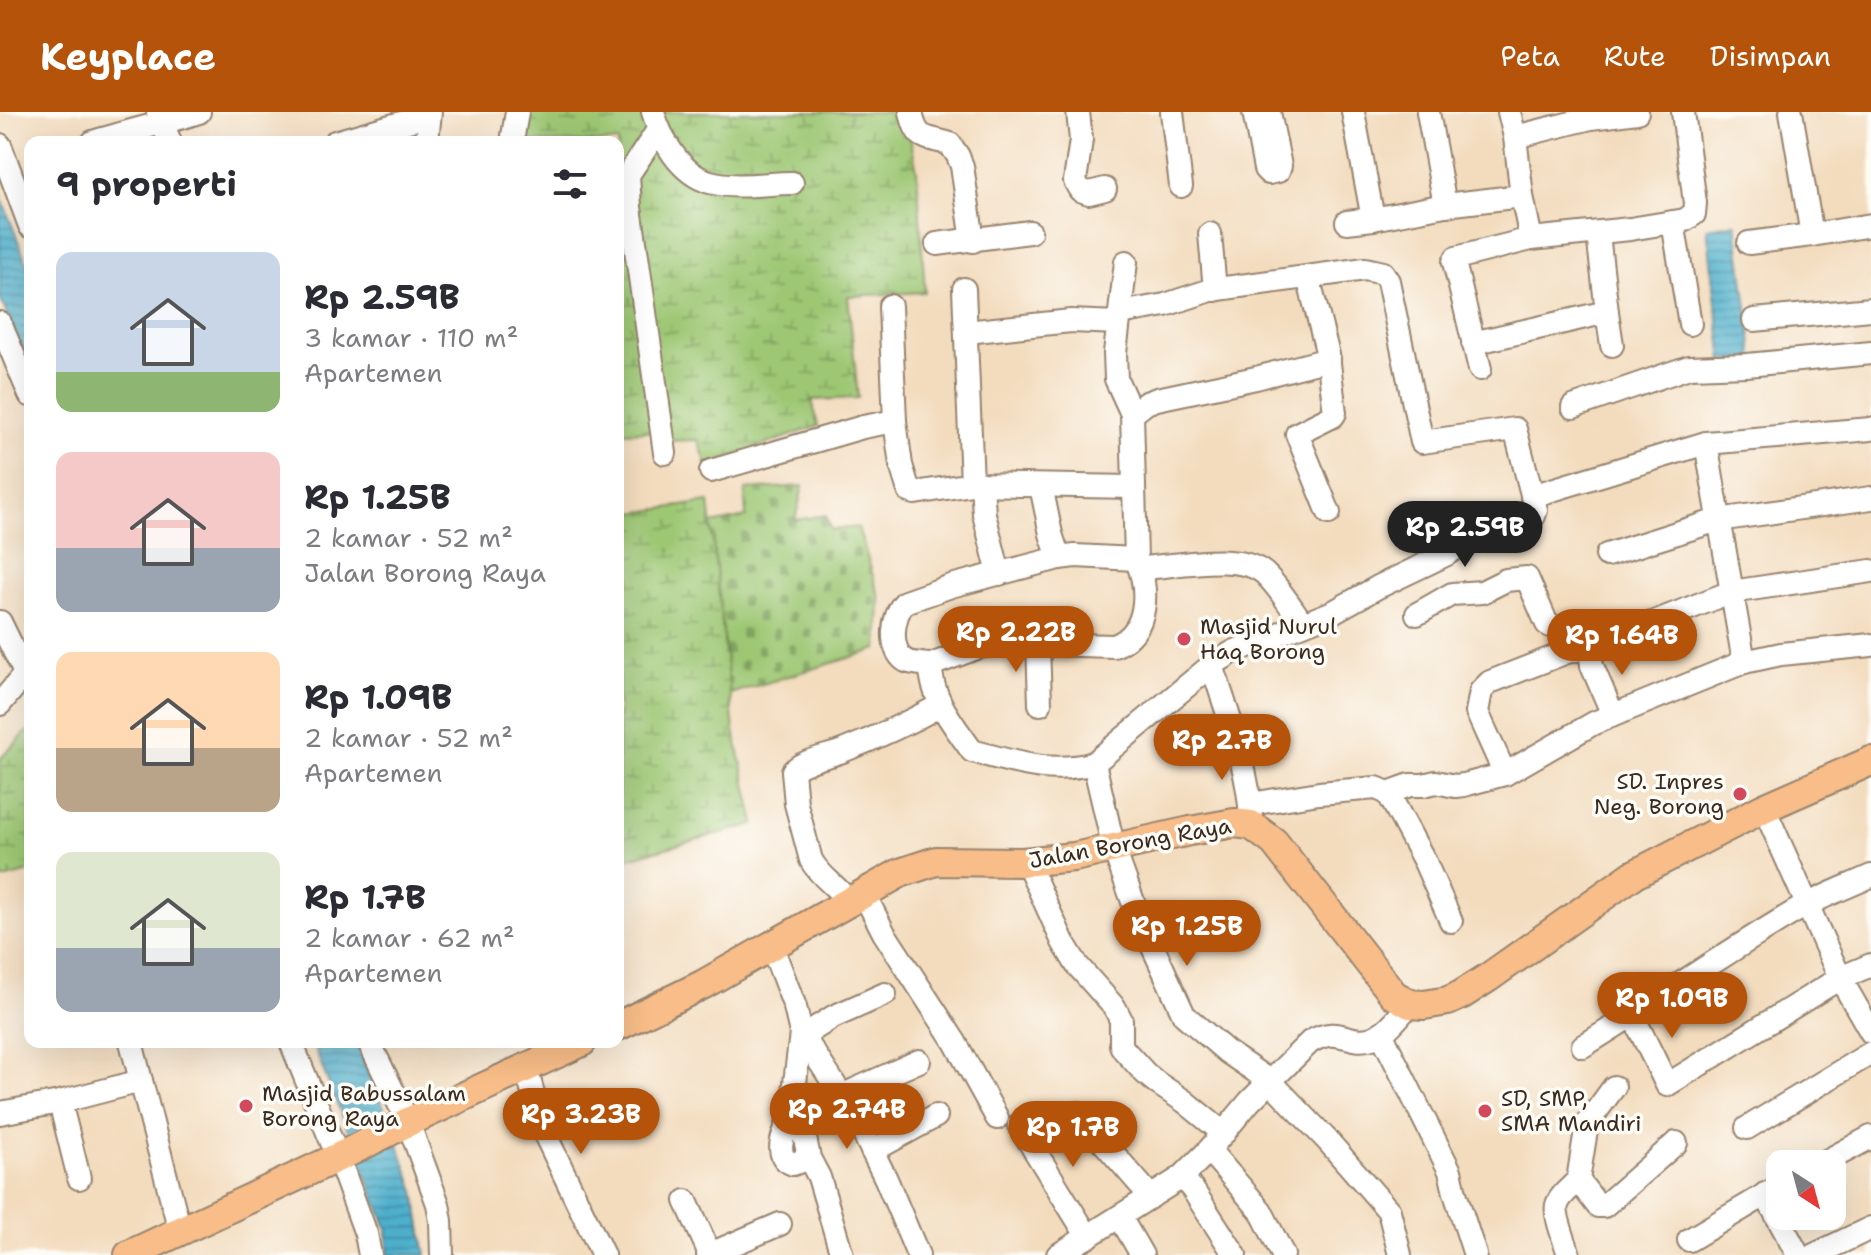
<!DOCTYPE html>
<html lang="id">
<meta charset="utf-8">
<style>
:root{--surface:#fff;--page:#f7f7f7;--text:#2b2b33;--muted:#7c7c81;--accent:#b45309}
body{margin:0;font-family:"Shantell Sans",sans-serif;background:var(--page);color:var(--text);height:100vh;display:flex;flex-direction:column;font-size:30px;white-space:nowrap}
*{box-sizing:border-box;margin:0}
p{font-size:26px;color:var(--muted)}
.icon{flex:none;width:44px;height:44px;fill:none;stroke:currentColor;stroke-width:2;stroke-linecap:round;stroke-linejoin:round}
.map{position:relative;flex:1;overflow:hidden}
.panel{position:absolute;left:24px;top:24px;width:600px;height:912px;display:flex;flex-direction:column;background:var(--surface);border-radius:16px;box-shadow:0 8px 32px #0002}
.panel>*{flex:none}
.needle{width:52px;rotate:144deg}
.buttons{position:absolute;left:1766px;top:1038px;display:grid;gap:16px}
.buttons a{display:grid;place-items:center;width:80px;height:80px;border-radius:16px;background:var(--surface);box-shadow:0 8px 32px #0002;font-size:40px}
.price{position:absolute;translate:-50% -68px;padding:0 18px;border-radius:28px;background:var(--accent);color:#fff;font-size:26px;line-height:52px;filter:drop-shadow(0 2px 4px #0008)}
.price::after{content:'';position:absolute;left:50%;top:48px;width:24px;height:18px;margin-left:-12px;background:inherit;clip-path:polygon(0 0,100% 0,50% 100%)}
.price.current{background:#222;color:#fff}
ul{padding:0;list-style:none}
li{display:flex;align-items:center;gap:24px;height:200px;padding:0 32px}
li span{display:grid;place-items:center;flex:none;width:224px;height:160px;border-radius:16px;color:#555}
li>.icon{margin-inline-start:auto}
span .icon{width:96px;height:96px;fill:#fffc;stroke-width:1}
li b{font-size:34px}
h2{display:flex;justify-content:space-between;align-items:center;height:96px;padding:0 32px;font-size:34px}
header{display:flex;align-items:center;gap:48px;box-sizing:border-box;height:112px;padding:0 40px;background:var(--accent);color:#fff}
header strong{font-size:38px}
nav{display:flex;gap:44px;margin-inline-start:auto;font-size:28px}
.map>svg:first-child{display:block}
</style>
<header>
<strong>Keyplace</strong>
<nav><a>Peta</a><a>Rute</a><a>Disimpan</a></nav>
</header>
<div class="map">
<svg width="1871" height="1143" viewBox="0 0 1871 1143">
<defs>
<pattern id="wetland-marsh" width="20" height="14" patternUnits="userSpaceOnUse" patternTransform="scale(2)"><rect width="20" height="14" fill="#9dc773"/><path d="M1 5h8M5 5V1M11 12h8M15 12V8" fill="none" stroke="#81a25e"/></pattern>
<pattern id="cemetery-stones" width="16" height="16" patternUnits="userSpaceOnUse" patternTransform="scale(2)"><rect width="16" height="16" fill="#9dc773"/><path d="M2 7V4a2 2 0 0 1 4 0v3zM10 15v-3a2 2 0 0 1 4 0v3z" fill="#81a25e"/></pattern>
<pattern id="water-rules" width="6" height="5" patternUnits="userSpaceOnUse" patternTransform="scale(2)"><rect width="6" height="5" fill="#4dafcc"/><path d="M0 2.5h6" fill="none" stroke="#418fa5"/></pattern>
</defs>
<rect width="100%" height="100%" fill="#fdfcf7"/>
<filter id="ink" filterUnits="userSpaceOnUse"><feTurbulence type="fractalNoise" baseFrequency=".0125" numOctaves="2"/><feDisplacementMap in="SourceGraphic" scale="16" xChannelSelector="R" yChannelSelector="G"/><feConvolveMatrix kernelMatrix="1 2 1 2 8 2 1 2 1" color-interpolation-filters="sRGB"/></filter>
<filter id="wash" filterUnits="userSpaceOnUse"><feTurbulence type="fractalNoise" baseFrequency=".006" numOctaves="4" result="noise"/><feDisplacementMap in="SourceGraphic" scale="32" xChannelSelector="R" yChannelSelector="G"/><feGaussianBlur stdDeviation="1.8" result="paint"/><feColorMatrix in="noise" values="0 0 0 0 0 0 0 0 0 0 0 0 0 0 0 0 0 1.4 0 .05"/><feComposite in="paint" operator="in"/></filter>
<g filter="url(#wash)">
<rect width="100%" height="100%" fill="#f3dcbe"/>
<g fill="url(#wetland-marsh)" stroke="#6c7848" stroke-width="2">
<polygon points="531,0 905,0 917,59 925,180 848,184 858,286 812,288 818,314 707,353 698,328 664,329 654,319 618,320 618,30 526,30"/>
<polygon points="709,390 734,618 755,712 621,748 618,743 618,403"/>
<polygon points="30,617 30,760 0,768 0,647"/>
</g>
<polygon fill="url(#cemetery-stones)" stroke="#6c7848" stroke-width="2" points="803,374 795,408 826,403 831,418 858,415 880,487 878,537 730,582 711,412 746,405 745,378"/>
<g fill="url(#water-rules)" stroke="#446c75" stroke-width="2">
<polygon points="0,82 30,159 30,257 0,186"/>
<polygon points="1736,111 1754,248 1723,249 1707,116"/>
<polygon points="312,930 356,930 387,1002 415,1079 426,1143 388,1143 387,1116"/>
</g>
</g>
<g filter="url(#ink)">
<g fill="none" stroke-linecap="round" stroke-linejoin="round">
<g stroke="#97836e" stroke-width="26">
<g id="minor">
<polyline points="158,0 170,30"/>
<path d="M653,0C661,27 680,62 710,70C736,77 766,71 792,71"/>
<path d="M911,0C917,30 925,24 950,32L958,44L962,54L973,129"/>
<polyline points="1078,0 1081,28 1075,69 1080,78 1089,81 1105,77"/>
<polyline points="1172,0 1181,74"/>
<polyline points="1254,0 1265,57 1269,61 1278,59 1280,54 1269,0"/>
<polyline points="1353,0 1373,107 1445,93 1522,84"/>
<polyline points="1428,0 1445,93"/>
<polyline points="1509,0 1515,25 1522,84 1531,127 1630,117 1685,108 1694,102 1695,91 1683,0"/>
<polyline points="1791,0 1812,123"/>
<polyline points="658,18 628,63 630,95 665,341"/>
<polyline points="1515,25 1591,6 1637,0"/>
<path d="M93,30C129,19 164,11 199,0"/>
<polyline points="335,30 429,3"/>
<polyline points="427,30 430,0"/>
<polyline points="512,30 517,0"/>
<polyline points="0,33 30,114"/>
<polyline points="1347,110 1373,107"/>
<polyline points="1673,110 1690,212"/>
<polyline points="1210,122 1215,178"/>
<polyline points="1749,131 1812,123 1871,113"/>
<polyline points="937,132 1030,120"/>
<polyline points="1308,165 1328,243 1335,301 1333,304 1297,322 1329,401"/>
<polyline points="964,177 972,372"/>
<polyline points="890,194 895,309 901,353 909,379 915,381 972,372 1134,375"/>
<polyline points="1607,200 1612,233"/>
<path d="M1120,201L1165,193L1211,178L1365,157L1383,161L1388,169L1422,330L1515,317L1536,398L1534,404L1528,411L1474,424L1447,442L1378,475L1333,500L1233,540L1212,553L1094,651C1050,663 1014,650 972,639C955,614 930,586 931,553L979,535L1004,531L1114,534C1150,521 1149,475 1136,447L1132,302L1116,267L1115,241L1126,150"/>
<polyline points="1754,208 1871,197"/>
<polyline points="0,211 30,283"/>
<polyline points="966,220 1071,209 1118,211"/>
<polyline points="1473,231 1607,200 1598,122"/>
<polyline points="1480,257 1454,150 1456,146 1531,127"/>
<polyline points="1573,295 1689,255 1747,253 1871,241"/>
<polyline points="1132,302 1146,291 1157,287 1256,266 1329,247"/>
<polyline points="1706,331 1744,550"/>
<polyline points="711,359 863,315 895,309"/>
<polyline points="982,372 984,402 999,462"/>
<polyline points="1041,374 1051,422 1059,446"/>
<polyline points="1532,384 1706,331 1871,317"/>
<polyline points="1607,443 1718,408 1871,386"/>
<path d="M1140,456C1173,455 1237,439 1264,461C1279,475 1291,495 1303,512"/>
<path d="M1417,502L1452,482L1482,480L1506,468L1527,466L1547,512C1559,520 1575,514 1588,515L1593,519L1598,532"/>
<polyline points="0,510 25,561"/>
<polyline points="1038,531 1040,592"/>
<polyline points="1590,535 1592,554 1613,603"/>
<path d="M931,553C923,552 913,552 906,549C888,538 892,503 905,490L951,474L1059,446L1075,444L1136,447"/>
<path d="M1212,553C1227,601 1249,656 1251,707"/>
<polyline points="0,592 30,556"/>
<polyline points="1094,651 1114,737 1136,798 1184,903 1227,940 1271,970 1327,1028 1389,1099 1400,1143"/>
<polyline points="1505,662 1477,600 1481,579 1490,570 1567,540 1590,535 1731,480 1871,459"/>
<polyline points="1388,681 1425,750 1451,809"/>
<polyline points="1251,692 1319,681 1376,676 1388,681 1410,673 1423,673 1436,670 1455,674 1464,673 1505,662 1594,611 1744,550 1781,542 1871,533"/>
<polyline points="1764,696 1840,866 1871,920"/>
<polyline points="1027,750 1063,830 1077,853 1115,896 1121,908 1121,933 1124,938 1145,961 1157,971 1184,989 1216,1015 1225,1020"/>
<polyline points="864,782 884,821 955,930 997,1006"/>
<path d="M848,789C837,774 820,765 811,748L796,692L793,659C805,647 829,645 845,638C878,625 910,610 941,593"/>
<polyline points="772,835 795,895 801,921 791,1004 805,1026 809,1046 819,1065 842,1143"/>
<polyline points="1633,904 1667,973 1840,866 1871,853"/>
<polyline points="801,921 855,1004 886,1067 918,1143"/>
<polyline points="1381,921 1450,1059 1455,1081 1475,1143"/>
<polyline points="803,924 833,905 885,882"/>
<polyline points="131,930 180,1119"/>
<polyline points="291,930 338,1045 366,1122 370,1143"/>
<polyline points="369,930 408,1010 438,1092 441,1109 442,1143"/>
<path d="M1583,934C1657,889 1728,838 1803,795C1825,783 1849,774 1871,764"/>
<polyline points="526,956 543,1018 603,1143"/>
<polyline points="1614,975 1587,1012 1578,1068 1598,1094 1604,1094 1676,1031"/>
<polyline points="843,983 919,949"/>
<polyline points="60,990 79,1066"/>
<polyline points="0,1001 60,990 141,969"/>
<polyline points="1078,1001 1151,1085"/>
<path d="M791,1004C785,1019 771,1045 793,1052L809,1046"/>
<polyline points="1019,1013 1088,1125"/>
<polyline points="1747,1016 1871,941"/>
<polyline points="1209,1038 1261,1099 1283,1143"/>
<polyline points="872,1039 936,1004"/>
<polyline points="1821,1052 1871,1025"/>
<polyline points="1182,1065 1193,1078 1235,1143"/>
<polyline points="1765,1082 1798,1143"/>
<polyline points="686,1089 710,1142"/>
<polyline points="1120,1105 1142,1143"/>
<polyline points="1689,1128 1780,1074"/>
<polyline points="708,1143 780,1112"/>
<path d="M1058,1143L1182,1065L1209,1038L1250,989L1310,930C1340,912 1348,934 1372,926C1387,921 1399,904 1410,892"/>
<path d="M1569,1143C1566,1131 1554,1104 1557,1093C1560,1083 1572,1075 1578,1068"/>
<polyline points="1814,1143 1871,1116"/>
</g>
</g>
<g stroke="#97836e" stroke-width="32">
<g id="major">
<polyline points="618,914 704,872 900,761 936,749 1022,750 1074,745 1190,719 1234,711 1251,713 1274,730 1394,883 1410,892 1424,893 1448,889 1461,883 1489,865 1633,763 1764,696 1871,649"/>
<polyline points="129,1143 345,1042 408,1010 582,930"/>
</g>
</g>
<use href="#minor" stroke="#fff" stroke-width="22"/>
<use href="#major" stroke="#f8bd88" stroke-width="28"/>
</g>
</g>
<g fill="#d1495b" stroke="#fdfcf7" stroke-width="3">
<circle cx="1184" cy="527" r="8"/>
<circle cx="1740" cy="682" r="8"/>
<circle cx="246" cy="994" r="8"/>
<circle cx="1485" cy="999" r="8"/>
</g>
<g text-anchor="middle" dominant-baseline="central" stroke-width="7" stroke-linejoin="round" paint-order="stroke">
<g font-size="22" fill="#3b2a1e" stroke="#fdfcf7" text-anchor="start">
<text x="1200" y="514">Masjid Nurul<tspan x="1200" dy="25">Haq Borong</tspan></text>
<text x="1724" y="669" text-anchor="end">SD. Inpres<tspan x="1724" dy="25">Neg. Borong</tspan></text>
<text x="262" y="981">Masjid Babussalam<tspan x="262" dy="25">Borong Raya</tspan></text>
<text x="1501" y="986">SD, SMP,<tspan x="1501" dy="25">SMA Mandiri</tspan></text>
</g>
<g font-size="22" fill="#3b2a1e" stroke="#fdfcf7">
<text transform="translate(1130 731) rotate(-10)">Jalan Borong Raya</text>
</g>
</g>
</svg>
<div class="buttons">
<a><svg class="needle" viewBox="-14 -14 28 28"><path d="M0-13l5 13h-10z" fill="#e53935"/><path d="M0 13l5-13h-10z" fill="#7c7c81"/></svg></a>
</div>
<b class="price current" style="left:1465px;top:457px">Rp 2.59B</b>
<b class="price" style="left:1016px;top:562px">Rp 2.22B</b>
<b class="price" style="left:1622px;top:565px">Rp 1.64B</b>
<b class="price" style="left:1222px;top:670px">Rp 2.7B</b>
<b class="price" style="left:1187px;top:856px">Rp 1.25B</b>
<b class="price" style="left:1672px;top:928px">Rp 1.09B</b>
<b class="price" style="left:847px;top:1039px">Rp 2.74B</b>
<b class="price" style="left:581px;top:1044px">Rp 3.23B</b>
<b class="price" style="left:1073px;top:1057px">Rp 1.7B</b>
<section class="panel">
<h2>9 properti<svg class="icon" aria-label="filters" viewBox="0 0 24 24"><path d="M4 7h16M4 17h16"/><circle cx="9" cy="7" r="2"/><circle cx="15" cy="17" r="2"/></svg></h2>
<ul>
<li><span style="background:linear-gradient(#c9d6e8 75%,#8fb573 0)"><svg class="icon" aria-label="home" viewBox="0 0 24 24"><path d="M3 11l9-7 9 7M6 9v11h12V9"/></svg></span><div><b>Rp 2.59B</b><p>3 kamar · 110 m²</p><p>Apartemen</p></div></li>
<li><span style="background:linear-gradient(#f6c9c9 60%,#9aa5b1 0)"><svg class="icon" aria-label="home" viewBox="0 0 24 24"><path d="M3 11l9-7 9 7M6 9v11h12V9"/></svg></span><div><b>Rp 1.25B</b><p>2 kamar · 52 m²</p><p>Jalan Borong Raya</p></div></li>
<li><span style="background:linear-gradient(#ffd9b3 60%,#b9a48a 0)"><svg class="icon" aria-label="home" viewBox="0 0 24 24"><path d="M3 11l9-7 9 7M6 9v11h12V9"/></svg></span><div><b>Rp 1.09B</b><p>2 kamar · 52 m²</p><p>Apartemen</p></div></li>
<li><span style="background:linear-gradient(#dfe7d0 60%,#9aa5b1 0)"><svg class="icon" aria-label="home" viewBox="0 0 24 24"><path d="M3 11l9-7 9 7M6 9v11h12V9"/></svg></span><div><b>Rp 1.7B</b><p>2 kamar · 62 m²</p><p>Apartemen</p></div></li>
</ul>
</section>
</div>
